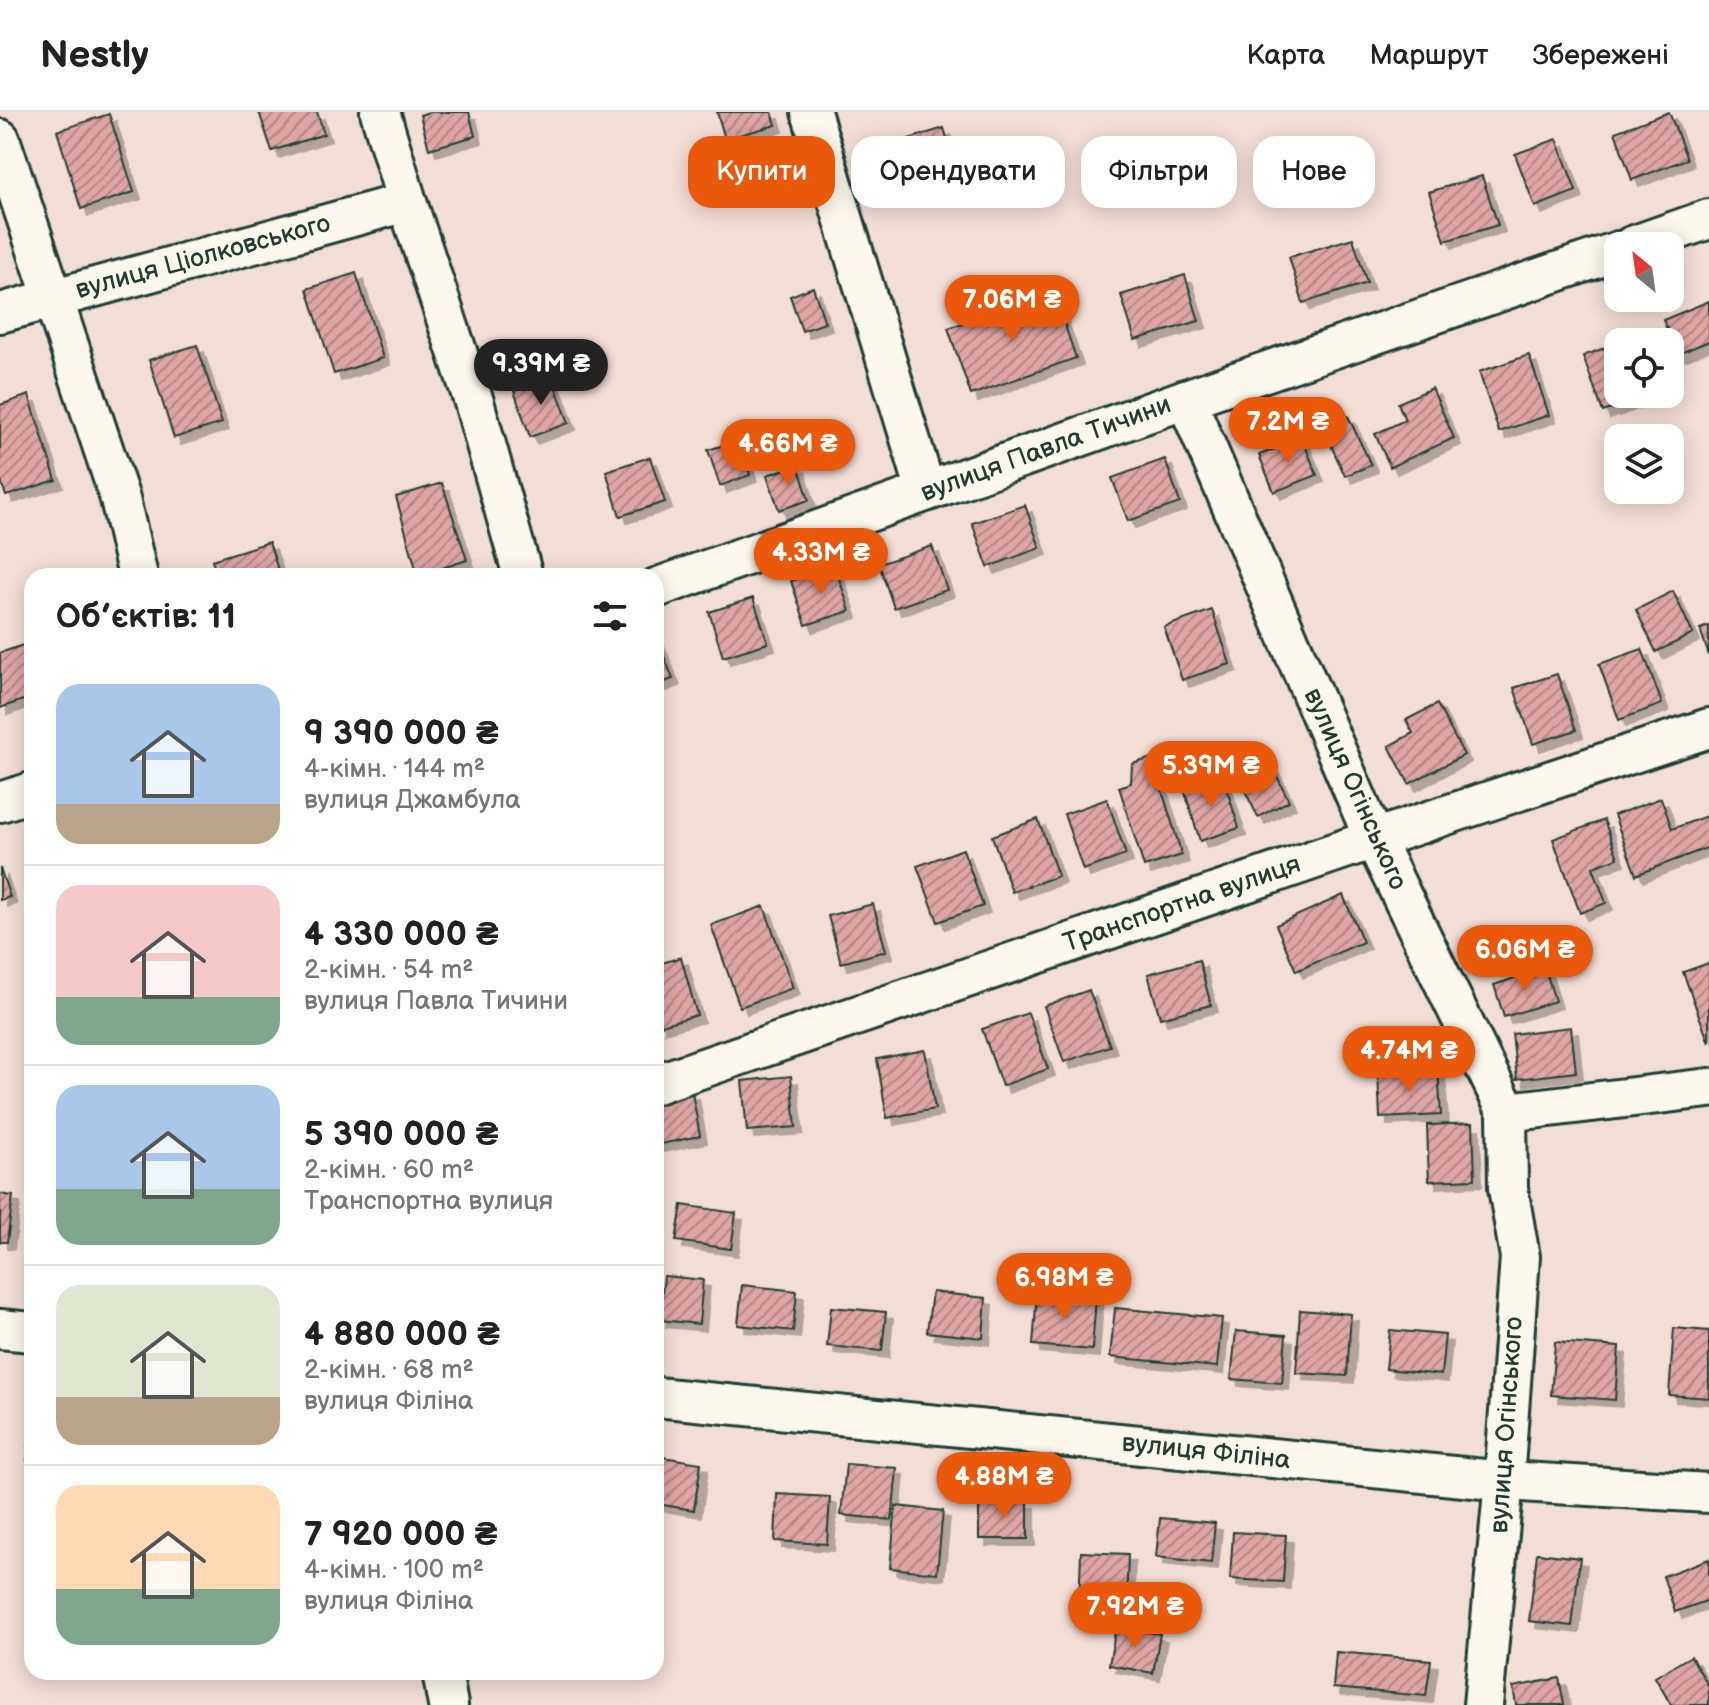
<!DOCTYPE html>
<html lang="uk">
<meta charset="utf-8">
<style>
:root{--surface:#fff;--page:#f2f2f2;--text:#222;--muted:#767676;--line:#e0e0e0;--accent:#ea580c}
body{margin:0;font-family:"Balsamiq Sans",sans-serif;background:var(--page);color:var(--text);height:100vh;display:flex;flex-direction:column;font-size:30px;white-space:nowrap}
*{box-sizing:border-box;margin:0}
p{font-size:26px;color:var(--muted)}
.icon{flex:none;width:44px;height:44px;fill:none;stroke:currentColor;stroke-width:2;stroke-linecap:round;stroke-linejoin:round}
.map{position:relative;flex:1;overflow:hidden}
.sheet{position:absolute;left:24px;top:456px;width:640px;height:1112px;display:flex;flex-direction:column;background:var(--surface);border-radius:24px;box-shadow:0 4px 20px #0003}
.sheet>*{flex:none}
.guide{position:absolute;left:688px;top:24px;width:760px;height:72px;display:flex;gap:16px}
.needle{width:52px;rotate:331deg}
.fabs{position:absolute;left:1604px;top:120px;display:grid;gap:16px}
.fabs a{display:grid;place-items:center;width:80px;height:80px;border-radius:16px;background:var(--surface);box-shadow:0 4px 20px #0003;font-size:40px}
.price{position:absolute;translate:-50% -68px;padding:0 18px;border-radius:28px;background:var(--accent);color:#fff;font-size:26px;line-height:52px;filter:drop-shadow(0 2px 4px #0008)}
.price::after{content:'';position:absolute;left:50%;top:48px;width:24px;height:18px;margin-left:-12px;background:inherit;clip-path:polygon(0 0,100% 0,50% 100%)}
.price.current{background:#222;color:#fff}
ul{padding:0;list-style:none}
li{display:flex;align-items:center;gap:24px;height:200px;padding:0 32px}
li+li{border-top:2px solid var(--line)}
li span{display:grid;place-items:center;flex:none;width:224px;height:160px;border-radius:24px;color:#555}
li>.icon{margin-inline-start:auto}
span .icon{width:96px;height:96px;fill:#fffc;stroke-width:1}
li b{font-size:34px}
h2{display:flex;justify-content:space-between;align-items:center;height:96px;padding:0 32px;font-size:34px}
.chip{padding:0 28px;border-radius:24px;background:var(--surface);box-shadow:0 4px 20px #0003;font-size:28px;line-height:72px}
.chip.current{background:var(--accent);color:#fff}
header{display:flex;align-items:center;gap:48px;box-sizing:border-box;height:112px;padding:0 40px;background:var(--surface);border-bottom:2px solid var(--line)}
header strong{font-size:38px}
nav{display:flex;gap:44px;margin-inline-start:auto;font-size:28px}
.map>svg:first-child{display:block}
</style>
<header>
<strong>Nestly</strong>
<nav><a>Карта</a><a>Маршрут</a><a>Збережені</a></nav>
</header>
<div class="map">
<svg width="1709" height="1593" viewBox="0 0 1709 1593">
<defs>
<pattern id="building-hatch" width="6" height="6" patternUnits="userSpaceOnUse" patternTransform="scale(2)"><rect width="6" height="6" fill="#dfa5a3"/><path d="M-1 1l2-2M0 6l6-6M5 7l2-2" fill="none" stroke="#b48886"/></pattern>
<filter id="shadow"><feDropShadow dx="7" dy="7" stdDeviation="0" flood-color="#0004"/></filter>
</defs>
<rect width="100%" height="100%" fill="#f3ded6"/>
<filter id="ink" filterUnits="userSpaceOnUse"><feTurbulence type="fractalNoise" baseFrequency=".0125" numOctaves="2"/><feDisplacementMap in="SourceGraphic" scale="16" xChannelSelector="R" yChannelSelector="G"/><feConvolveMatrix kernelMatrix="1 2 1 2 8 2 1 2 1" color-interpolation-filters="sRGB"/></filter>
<g filter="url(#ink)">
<g fill="url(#building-hatch)" stroke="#1f3d34" stroke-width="2" filter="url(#shadow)">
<polygon points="259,0 317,0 324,22 272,39"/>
<polygon points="429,0 469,0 475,24 429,37 420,3"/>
<polygon points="717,0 772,0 776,13 725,27"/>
<polygon points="1669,0 1687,47 1632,68 1615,20"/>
<polygon points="109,2 134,80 81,97 57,19"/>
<polygon points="944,16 958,62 894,82 880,36"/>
<polygon points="1557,27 1576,79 1535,95 1515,42"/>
<polygon points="1482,64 1498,113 1445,129 1429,80"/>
<polygon points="1353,126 1367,171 1303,191 1289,145"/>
<polygon points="356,161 383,246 334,262 307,177"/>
<polygon points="1185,163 1199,209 1135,228 1121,183"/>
<polygon points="813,175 825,211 802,219 790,184"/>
<polygon points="1053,179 1076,246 971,283 948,216"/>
<polygon points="1709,189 1709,229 1678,242 1663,208"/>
<polygon points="1618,231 1618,282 1648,284 1603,300 1583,244"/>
<polygon points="197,233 222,311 174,326 149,248"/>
<polygon points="1529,243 1549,303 1499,320 1479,260"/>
<polygon points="552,265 569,311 530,325 514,279"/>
<polygon points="1432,276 1454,326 1390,355 1375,322 1405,308 1398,291"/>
<polygon points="29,283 56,368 6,384 0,366 0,293"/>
<polygon points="1348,304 1371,353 1345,364 1323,316"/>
<polygon points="1302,326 1317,363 1274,380 1259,343"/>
<polygon points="739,328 750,363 720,374 708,338"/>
<polygon points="650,345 665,390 620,404 606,359"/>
<polygon points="1165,347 1180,391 1128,409 1112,366"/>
<polygon points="798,353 809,388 779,398 767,363"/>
<polygon points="442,371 467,448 418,464 396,385"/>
<polygon points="1025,393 1040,436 988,455 972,411"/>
<polygon points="269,430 280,464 217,464 212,448"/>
<polygon points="932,434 947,478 894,496 879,452"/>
<polygon points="835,454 850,499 806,513 791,469"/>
<polygon points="1673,479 1693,522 1656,540 1636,498"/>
<polygon points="753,486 768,531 723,545 709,500"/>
<polygon points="1212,498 1230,552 1182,568 1164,515"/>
<polygon points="1709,514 1709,544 1700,517"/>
<polygon points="656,524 673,567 656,573"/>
<polygon points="32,530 32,585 0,596 0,541"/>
<polygon points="1642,537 1662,592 1619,608 1599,552"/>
<polygon points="1557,562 1576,618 1533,632 1514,576"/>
<polygon points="1437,592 1464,643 1409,672 1389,634 1413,621 1406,608"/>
<polygon points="1267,643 1289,689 1258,705 1235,659"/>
<polygon points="1152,646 1182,743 1144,755 1119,675 1131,671 1132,652"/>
<polygon points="1223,665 1239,716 1200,729 1184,677"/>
<polygon points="1661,686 1672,717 1709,703 1709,735 1636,763 1614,703"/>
<polygon points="1107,687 1126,743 1083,758 1064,702"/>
<polygon points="1038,707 1058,764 1012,780 992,724"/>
<polygon points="1604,708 1618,746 1593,755 1606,791 1580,801 1553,727"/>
<polygon points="963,737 983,794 938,810 917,754"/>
<polygon points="0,756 10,785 0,788"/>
<polygon points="1343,783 1363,830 1296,859 1276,813"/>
<polygon points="873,792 886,839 841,851 828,804"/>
<polygon points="764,794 793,876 740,895 711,813"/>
<polygon points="681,845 697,903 658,914 656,853"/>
<polygon points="1199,848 1211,893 1160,906 1148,862"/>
<polygon points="1709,851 1709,931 1683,860"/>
<polygon points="1545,856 1555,889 1504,905 1494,873"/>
<polygon points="1089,878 1110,934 1064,950 1044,894"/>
<polygon points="1028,901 1048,957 1002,974 982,917"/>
<polygon points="1571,915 1576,960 1517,967 1512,922"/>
<polygon points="925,938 935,997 887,1006 877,947"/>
<polygon points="1438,957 1441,1003 1380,1006 1378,960"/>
<polygon points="791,964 796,1015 747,1019 742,969"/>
<polygon points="692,980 700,1024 656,1033 656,987"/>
<polygon points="1473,1011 1475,1067 1429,1069 1427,1013"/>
<polygon points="0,1082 13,1084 7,1130 0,1130"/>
<polygon points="682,1093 736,1101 731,1137 676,1129"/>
<polygon points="664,1164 703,1168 699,1212 659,1208"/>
<polygon points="742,1173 797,1179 793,1219 738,1213"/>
<polygon points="932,1180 986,1186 983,1226 927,1220"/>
<polygon points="1037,1180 1096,1185 1092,1238 1033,1233"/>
<polygon points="831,1195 886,1200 882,1239 827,1234"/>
<polygon points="1115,1196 1222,1206 1217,1255 1110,1245"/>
<polygon points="1300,1198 1351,1202 1347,1264 1296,1261"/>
<polygon points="1674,1216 1709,1219 1709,1286 1669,1283"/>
<polygon points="1390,1218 1445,1223 1441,1263 1386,1257"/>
<polygon points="1236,1219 1286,1223 1282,1271 1231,1267"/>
<polygon points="1555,1230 1619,1235 1615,1288 1551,1283"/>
<polygon points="32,1303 32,1350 27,1349"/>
<polygon points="656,1344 701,1351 694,1398 656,1392"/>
<polygon points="846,1352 897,1356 892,1408 841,1403"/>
<polygon points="777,1382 830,1385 827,1432 775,1429"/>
<rect x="979" y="1389" width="49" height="38"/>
<polygon points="896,1394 943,1399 937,1461 890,1456"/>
<polygon points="1160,1406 1215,1411 1211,1451 1156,1445"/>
<polygon points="1233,1420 1286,1423 1283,1470 1230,1467"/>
<polygon points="1081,1440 1128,1442 1126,1496 1079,1494"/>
<polygon points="1537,1441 1580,1446 1572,1514 1529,1509"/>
<polygon points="1709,1447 1709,1488 1675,1500 1663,1464"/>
<polygon points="1116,1515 1160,1522 1153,1561 1109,1553"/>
<polygon points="1336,1540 1431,1548 1426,1584 1333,1576"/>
<polygon points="1691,1544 1709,1575 1709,1593 1671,1593 1655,1565"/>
<polygon points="1559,1566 1564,1593 1516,1593 1513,1575"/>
</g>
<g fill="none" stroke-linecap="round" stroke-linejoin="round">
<g stroke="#1f3d34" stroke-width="44">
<g id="minor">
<polyline points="380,0 407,90 474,290 523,464"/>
<polyline points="811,0 926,379"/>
<polyline points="0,27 120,387 138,464"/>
<polyline points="1632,134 1709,107"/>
<polyline points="0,201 407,90"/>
<polyline points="1186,287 1374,727 1507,1000 1508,1076 1520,1145 1504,1369 1483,1593"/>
<polyline points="656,476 1186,287 1618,139"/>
<polyline points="0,690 32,680"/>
<polyline points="656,972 1374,727 1709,616"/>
<polyline points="1507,1000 1709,976"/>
<polyline points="0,1217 32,1220"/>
<polyline points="656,1285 1504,1369 1709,1381"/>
<polyline points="442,1560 448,1593"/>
</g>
</g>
<use href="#minor" stroke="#fbf7ec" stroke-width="38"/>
</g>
</g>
<g text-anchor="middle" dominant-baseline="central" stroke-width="6" stroke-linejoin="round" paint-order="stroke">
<g font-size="26" fill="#1f3d34" stroke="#fbf7ec">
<text transform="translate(203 145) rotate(-15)">вулиця Ціолковського</text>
<text transform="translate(1046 337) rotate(-20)">вулиця Павла Тичини</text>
<text transform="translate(1355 677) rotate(66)">вулиця Огінського</text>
<text transform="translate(1182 792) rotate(-19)">Транспортна вулиця</text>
<text transform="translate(1507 1313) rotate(-86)">вулиця Огінського</text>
<text transform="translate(1206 1340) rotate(6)">вулиця Філіна</text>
</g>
</g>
</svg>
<div class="fabs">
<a><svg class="needle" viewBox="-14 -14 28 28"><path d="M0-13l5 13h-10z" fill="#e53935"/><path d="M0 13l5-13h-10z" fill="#767676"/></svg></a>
<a><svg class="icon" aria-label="locate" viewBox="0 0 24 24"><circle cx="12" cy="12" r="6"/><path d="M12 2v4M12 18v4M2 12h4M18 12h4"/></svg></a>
<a><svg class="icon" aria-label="layers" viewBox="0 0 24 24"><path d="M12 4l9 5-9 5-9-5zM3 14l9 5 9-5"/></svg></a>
</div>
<b class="price" style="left:1012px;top:231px">7.06M ₴</b>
<b class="price current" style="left:541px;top:295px">9.39M ₴</b>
<b class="price" style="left:1288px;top:353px">7.2M ₴</b>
<b class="price" style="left:788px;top:375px">4.66M ₴</b>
<b class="price" style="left:821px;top:484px">4.33M ₴</b>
<b class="price" style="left:1211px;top:697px">5.39M ₴</b>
<b class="price" style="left:1525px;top:881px">6.06M ₴</b>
<b class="price" style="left:1409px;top:982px">4.74M ₴</b>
<b class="price" style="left:1064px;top:1209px">6.98M ₴</b>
<b class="price" style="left:1004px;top:1408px">4.88M ₴</b>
<b class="price" style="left:1135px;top:1538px">7.92M ₴</b>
<div class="guide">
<a class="chip current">Купити</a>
<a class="chip">Орендувати</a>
<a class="chip">Фільтри</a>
<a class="chip">Нове</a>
</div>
<section class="sheet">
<h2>Об’єктів: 11<svg class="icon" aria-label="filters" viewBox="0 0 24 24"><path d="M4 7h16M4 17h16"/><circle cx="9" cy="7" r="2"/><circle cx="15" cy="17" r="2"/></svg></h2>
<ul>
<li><span style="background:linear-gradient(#a9c7e8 75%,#b9a48a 0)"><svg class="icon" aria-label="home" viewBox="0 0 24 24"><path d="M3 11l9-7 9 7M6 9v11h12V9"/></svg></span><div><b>9 390 000 ₴</b><p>4-кімн. · 144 m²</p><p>вулиця Джамбула</p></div></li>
<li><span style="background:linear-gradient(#f6c9c9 70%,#7fa58c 0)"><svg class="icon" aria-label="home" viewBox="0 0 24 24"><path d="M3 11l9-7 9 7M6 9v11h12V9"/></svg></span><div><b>4 330 000 ₴</b><p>2-кімн. · 54 m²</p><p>вулиця Павла Тичини</p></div></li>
<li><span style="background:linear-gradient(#a9c7e8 65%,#7fa58c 0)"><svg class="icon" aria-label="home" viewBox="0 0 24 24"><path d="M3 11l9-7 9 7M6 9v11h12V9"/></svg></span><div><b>5 390 000 ₴</b><p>2-кімн. · 60 m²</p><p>Транспортна вулиця</p></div></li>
<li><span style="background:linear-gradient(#dfe7d0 70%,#b9a48a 0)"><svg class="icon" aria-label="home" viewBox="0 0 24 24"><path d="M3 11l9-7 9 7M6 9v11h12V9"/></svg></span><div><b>4 880 000 ₴</b><p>2-кімн. · 68 m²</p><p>вулиця Філіна</p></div></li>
<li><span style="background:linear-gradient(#ffd9b3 65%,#7fa58c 0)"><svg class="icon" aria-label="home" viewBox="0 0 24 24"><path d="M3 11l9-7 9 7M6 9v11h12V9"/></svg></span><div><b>7 920 000 ₴</b><p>4-кімн. · 100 m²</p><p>вулиця Філіна</p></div></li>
</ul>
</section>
</div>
